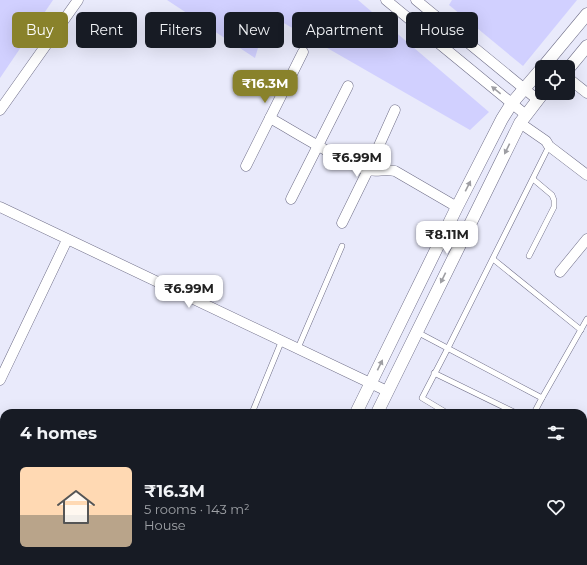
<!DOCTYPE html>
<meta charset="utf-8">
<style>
:root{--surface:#171b24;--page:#20242c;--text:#f1f3f6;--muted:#9ea1a6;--line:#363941;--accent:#89822b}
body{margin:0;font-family:Montserrat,sans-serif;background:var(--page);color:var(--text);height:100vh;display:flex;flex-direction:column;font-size:15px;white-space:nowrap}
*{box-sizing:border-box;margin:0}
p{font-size:13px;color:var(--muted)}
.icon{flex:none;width:22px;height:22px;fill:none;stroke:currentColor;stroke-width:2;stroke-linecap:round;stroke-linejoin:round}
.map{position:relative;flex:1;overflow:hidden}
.drawer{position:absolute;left:0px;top:409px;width:587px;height:156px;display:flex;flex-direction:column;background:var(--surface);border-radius:12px 12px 0 0;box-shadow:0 4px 16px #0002}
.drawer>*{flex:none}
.guide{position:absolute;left:12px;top:12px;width:563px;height:36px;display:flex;gap:8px}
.tools{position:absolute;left:535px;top:60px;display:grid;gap:8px}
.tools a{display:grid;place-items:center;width:40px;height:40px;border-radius:6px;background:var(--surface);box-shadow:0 4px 16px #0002;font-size:20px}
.price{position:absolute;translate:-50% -34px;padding:0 9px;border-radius:8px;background:#fff;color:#222;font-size:13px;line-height:26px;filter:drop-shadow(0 1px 2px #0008)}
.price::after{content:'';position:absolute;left:50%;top:24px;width:12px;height:9px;margin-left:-6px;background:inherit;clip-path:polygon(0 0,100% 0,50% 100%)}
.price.current{background:var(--accent);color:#fff}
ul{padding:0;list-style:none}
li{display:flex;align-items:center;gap:12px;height:100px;padding:0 20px}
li+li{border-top:1px solid var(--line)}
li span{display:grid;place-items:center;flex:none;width:112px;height:80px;border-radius:6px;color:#555}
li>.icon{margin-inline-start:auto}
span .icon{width:48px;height:48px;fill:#fffc;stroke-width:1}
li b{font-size:17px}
h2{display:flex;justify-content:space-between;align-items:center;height:48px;padding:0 20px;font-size:17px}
.chip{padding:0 14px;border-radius:6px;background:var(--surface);box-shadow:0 4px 16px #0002;font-size:14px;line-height:36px}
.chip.current{background:var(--accent);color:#fff}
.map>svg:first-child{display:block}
</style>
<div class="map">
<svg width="587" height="565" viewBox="0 0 587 565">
<rect width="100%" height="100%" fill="#e9eafb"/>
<g fill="#d1d0ff">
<polygon points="0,0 53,0 0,78"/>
<polygon points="167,0 358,0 489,112 470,130 268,14 255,58"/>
<polygon points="452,0 577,0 523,66 449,5"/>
</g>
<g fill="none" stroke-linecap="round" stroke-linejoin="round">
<g stroke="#6e6d87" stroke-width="6">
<g id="service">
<polyline points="529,256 554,207 554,200 552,195 533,179"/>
<polyline points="493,259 581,330"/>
<polyline points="417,332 542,398"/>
<polyline points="298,348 342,246"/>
<polyline points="434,373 516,413"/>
<polyline points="252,413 282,340"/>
<polyline points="447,413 422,398 448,348 549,146"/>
<polyline points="534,413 542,398 587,319"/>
</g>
</g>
<g stroke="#6e6d87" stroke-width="11">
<g id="minor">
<polyline points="386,0 526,115"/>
<polyline points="416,0 538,100"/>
<polyline points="568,78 587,93"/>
<polyline points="0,110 78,0"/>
<path d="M270,118C293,131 315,145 339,157C348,161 357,167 367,170C376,172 386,169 395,171L457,207"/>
<polyline points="520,123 546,141 549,146 587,175"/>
<polyline points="246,166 303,52"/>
<polyline points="291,199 348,86"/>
<polyline points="0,207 387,391"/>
<polyline points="342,223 368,170 395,110"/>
<polyline points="560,272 587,239"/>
<polyline points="0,380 67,240"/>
<polyline points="0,439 4,441"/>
<polyline points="583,448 587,441"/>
<polyline points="0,538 4,529"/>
<polyline points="228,561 240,565"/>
<polyline points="468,561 475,565"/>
<polyline points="563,561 570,565"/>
<polyline points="57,565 59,561"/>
<polyline points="125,565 127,561"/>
<polyline points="164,565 166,561"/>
<polyline points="514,565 516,561"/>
</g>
</g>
<g stroke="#6e6d87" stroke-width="13">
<g id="tertiary">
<polyline points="543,67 587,14"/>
<polyline points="568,69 587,46"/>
<polyline points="356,413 457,207 502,119 512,103 542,68"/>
<polyline points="377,413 520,123 543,93"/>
<polyline points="282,565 284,561"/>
<polyline points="301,565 303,561"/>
</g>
</g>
<use href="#service" stroke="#fff" stroke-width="5"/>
<use href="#minor" stroke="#fff" stroke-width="10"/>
<use href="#tertiary" stroke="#fff" stroke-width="12"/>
</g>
<defs><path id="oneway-solid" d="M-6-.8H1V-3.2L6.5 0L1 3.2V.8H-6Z"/></defs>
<g fill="#9e9ea3">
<use href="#oneway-solid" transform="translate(496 90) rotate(-141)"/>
<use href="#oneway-solid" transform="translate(507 149) rotate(116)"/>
<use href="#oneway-solid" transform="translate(468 186) rotate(-63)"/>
<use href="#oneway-solid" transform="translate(443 278) rotate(116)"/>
<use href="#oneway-solid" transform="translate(380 365) rotate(-64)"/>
</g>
</svg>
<div class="tools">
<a><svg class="icon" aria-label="locate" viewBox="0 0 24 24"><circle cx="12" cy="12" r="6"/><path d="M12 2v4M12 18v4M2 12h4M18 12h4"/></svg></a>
</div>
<b class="price current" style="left:265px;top:104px">₹16.3M</b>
<b class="price" style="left:357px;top:178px">₹6.99M</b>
<b class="price" style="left:447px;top:255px">₹8.11M</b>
<b class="price" style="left:189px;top:309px">₹6.99M</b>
<div class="guide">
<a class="chip current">Buy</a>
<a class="chip">Rent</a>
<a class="chip">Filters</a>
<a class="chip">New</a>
<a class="chip">Apartment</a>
<a class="chip">House</a>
</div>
<section class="drawer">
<h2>4 homes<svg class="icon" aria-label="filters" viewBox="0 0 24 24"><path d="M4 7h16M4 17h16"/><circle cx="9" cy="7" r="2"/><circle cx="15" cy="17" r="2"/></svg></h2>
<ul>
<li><span style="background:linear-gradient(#ffd9b3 60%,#b9a48a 0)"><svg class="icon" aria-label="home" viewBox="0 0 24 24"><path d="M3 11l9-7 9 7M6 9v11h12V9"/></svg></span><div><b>₹16.3M</b><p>5 rooms · 143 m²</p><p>House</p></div><svg class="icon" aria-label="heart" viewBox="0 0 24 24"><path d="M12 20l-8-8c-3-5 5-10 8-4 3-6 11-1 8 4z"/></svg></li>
</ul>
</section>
</div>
